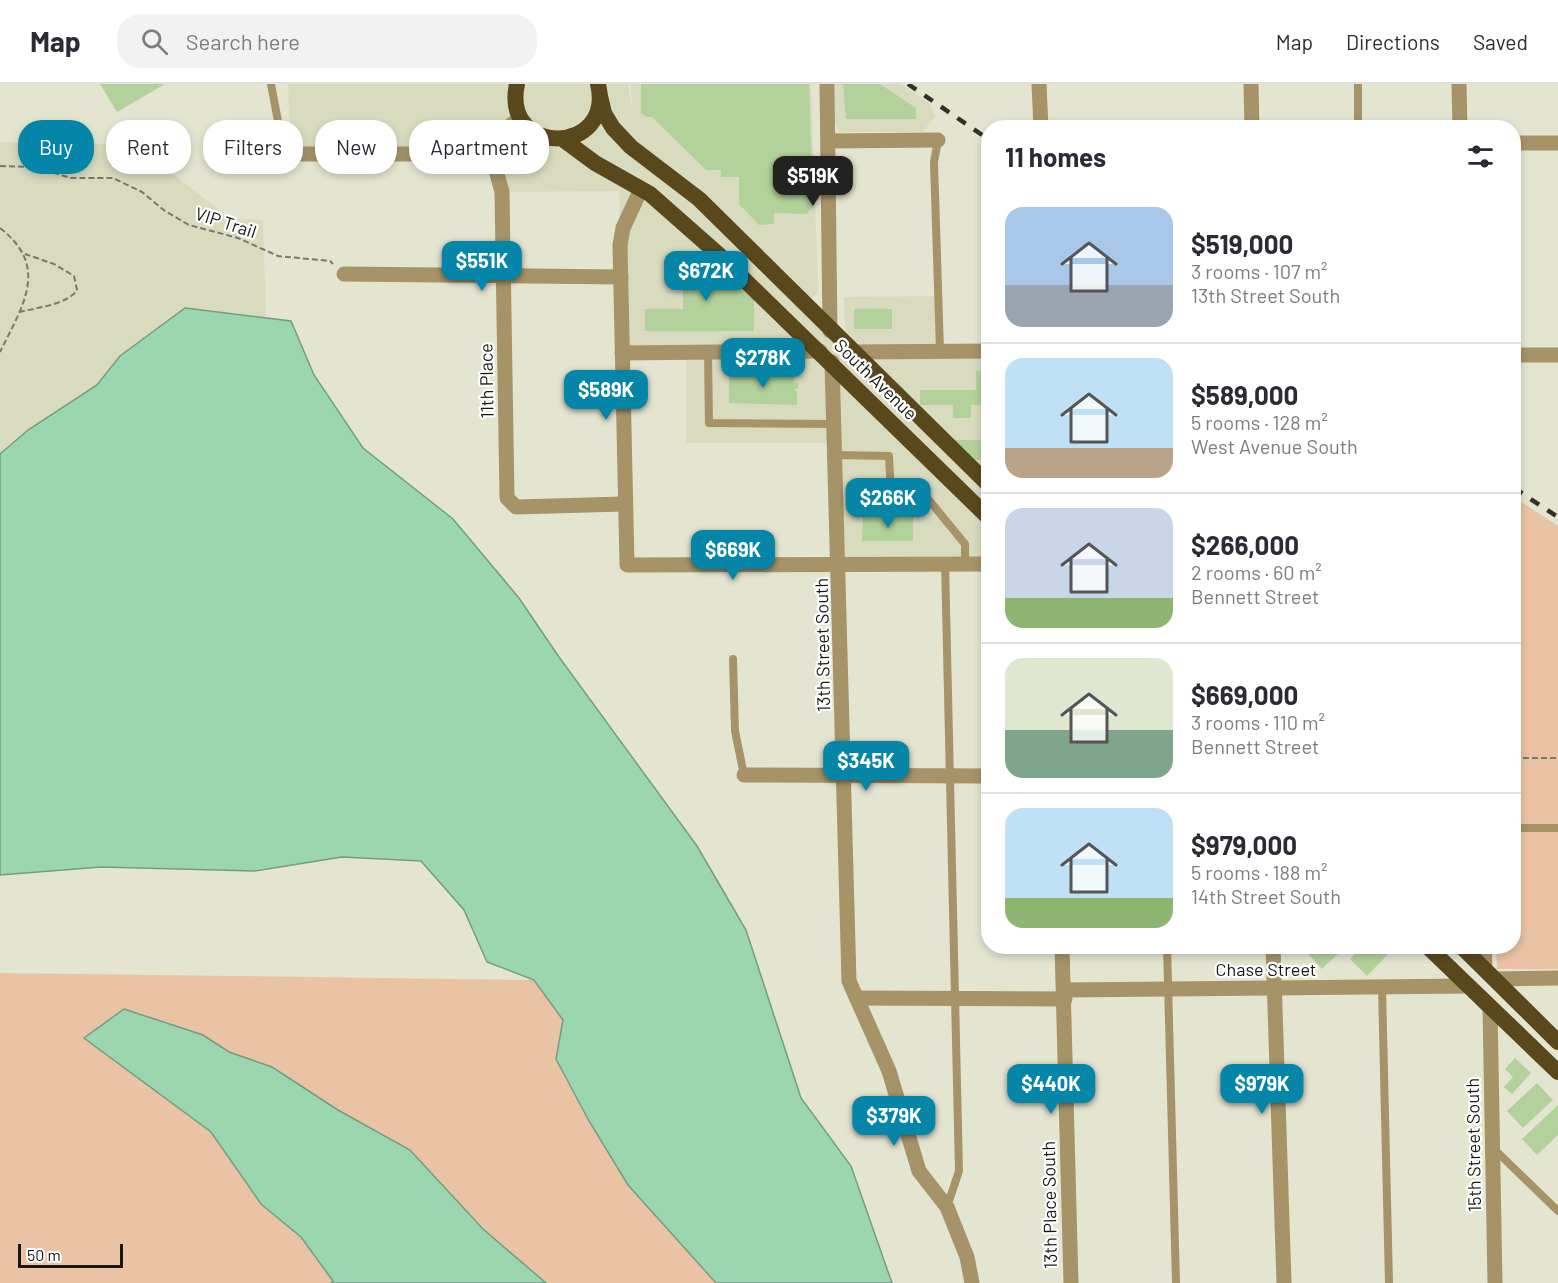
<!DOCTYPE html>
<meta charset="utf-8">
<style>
:root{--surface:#fff;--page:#f2f2f3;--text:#2b2b33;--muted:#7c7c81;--line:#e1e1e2;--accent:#0586a9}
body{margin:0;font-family:Barlow,sans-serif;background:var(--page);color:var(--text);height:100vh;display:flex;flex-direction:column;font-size:22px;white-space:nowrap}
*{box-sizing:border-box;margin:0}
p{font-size:20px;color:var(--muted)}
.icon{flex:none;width:33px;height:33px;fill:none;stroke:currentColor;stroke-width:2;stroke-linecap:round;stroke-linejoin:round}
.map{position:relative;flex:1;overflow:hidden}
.sheet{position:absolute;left:981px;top:36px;width:540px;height:834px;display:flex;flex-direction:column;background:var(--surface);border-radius:24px;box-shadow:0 3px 9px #0003}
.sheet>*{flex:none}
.guide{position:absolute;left:18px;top:36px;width:570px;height:54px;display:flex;gap:12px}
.scale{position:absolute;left:18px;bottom:15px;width:105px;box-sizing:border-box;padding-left:6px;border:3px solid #181811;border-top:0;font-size:16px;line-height:21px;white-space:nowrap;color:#181811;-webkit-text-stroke:4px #fff;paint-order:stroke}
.price{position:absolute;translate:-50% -51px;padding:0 14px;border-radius:12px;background:var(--accent);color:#fff;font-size:20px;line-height:39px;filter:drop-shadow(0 2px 3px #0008)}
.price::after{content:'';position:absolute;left:50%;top:36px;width:18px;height:14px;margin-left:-9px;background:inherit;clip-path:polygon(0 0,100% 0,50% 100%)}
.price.active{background:#222;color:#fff}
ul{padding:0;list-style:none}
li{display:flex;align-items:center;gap:18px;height:150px;padding:0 24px}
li+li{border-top:2px solid var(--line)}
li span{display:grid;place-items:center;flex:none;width:168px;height:120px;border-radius:18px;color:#555}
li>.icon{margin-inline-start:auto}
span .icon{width:72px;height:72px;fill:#fffc;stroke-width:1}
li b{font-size:26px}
h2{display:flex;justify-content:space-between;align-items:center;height:72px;padding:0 24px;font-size:26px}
.chip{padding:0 21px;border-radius:24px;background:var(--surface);box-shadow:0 3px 9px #0003;font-size:21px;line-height:54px}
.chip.active{background:var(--accent);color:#fff}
header{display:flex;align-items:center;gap:36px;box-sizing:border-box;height:84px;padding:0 30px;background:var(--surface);border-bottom:2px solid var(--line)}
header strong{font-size:28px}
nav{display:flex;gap:33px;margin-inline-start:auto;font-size:21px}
.search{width:420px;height:54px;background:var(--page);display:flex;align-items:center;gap:15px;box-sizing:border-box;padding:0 21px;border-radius:24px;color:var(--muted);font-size:22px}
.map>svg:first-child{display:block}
</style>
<header>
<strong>Map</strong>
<div class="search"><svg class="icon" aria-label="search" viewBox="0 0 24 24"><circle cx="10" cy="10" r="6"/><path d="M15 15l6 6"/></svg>Search here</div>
<nav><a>Map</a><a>Directions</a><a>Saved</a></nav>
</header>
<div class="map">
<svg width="1558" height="1199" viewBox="0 0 1558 1199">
<rect width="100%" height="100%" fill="#e4e5d1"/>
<g fill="#d9dbbf">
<polygon points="288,0 628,0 632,24 631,0 811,0 818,209 810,216 845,249 844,213 938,212 940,267 988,267 988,479 839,479 835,359 686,359 686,269 622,269 619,107 502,108 489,61 292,74"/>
<polygon points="835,0 901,0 929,19 935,32 923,48 839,48 835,39"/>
<polygon points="0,58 135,61 231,135 263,136 266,234 229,228 120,272 97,301 28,346 0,370"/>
</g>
<g fill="#e9c3a3">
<polygon points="1514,413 1558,442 1558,885 1497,885 1496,863 1514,862"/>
<polygon points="0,889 534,896 563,936 556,975 589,1038 628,1101 716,1199 546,1199 338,1026 272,983 229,968 203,951 124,925 84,954 211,1048 261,1120 301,1153 333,1197 331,1199 0,1199"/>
</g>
<g fill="#9cd6b0" stroke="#749d80" stroke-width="1.5">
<polygon points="185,224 291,237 314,291 363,364 453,435 519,514 559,573 697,762 746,846 801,1014 851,1082 892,1199 716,1199 628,1101 589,1037 556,975 563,936 534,896 487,878 464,826 421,777 342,773 255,787 101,783 0,791 0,370 28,346 97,301 120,272"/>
<polygon points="124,925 203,951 229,968 272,983 338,1026 410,1066 483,1145 546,1199 331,1199 333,1197 301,1153 261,1120 211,1048 84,954"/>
</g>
<g fill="#b3d29b">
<polygon points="100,0 165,0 117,28"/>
<polygon points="641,0 809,0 813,123 806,130 774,129 774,140 759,141 739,120 739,93 721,93 721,86 706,86 652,33 646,33 641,29"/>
<polygon points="843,0 880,0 916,24 916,35 846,35"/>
<polygon points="683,170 706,170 754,216 754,247 645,247 645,225 683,225"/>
<rect x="854" y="225" width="38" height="20"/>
<polygon points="976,287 988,287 988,321 971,321 971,334 953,334 953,321 920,321 920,306 976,306"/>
<polygon points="729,289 794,289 794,299 798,299 798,305 794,305 797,308 797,321 729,319"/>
<polygon points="954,356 988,356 988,376 974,376"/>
<polygon points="863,432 913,433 913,457 862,457"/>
<polygon points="1315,862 1330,862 1338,870 1322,885 1308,870"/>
<polygon points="1362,862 1392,862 1394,864 1367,892 1350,875"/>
<polygon points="1515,974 1531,989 1512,1010 1504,1003 1513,993 1505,985"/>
<polygon points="1537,999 1553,1016 1523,1044 1507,1027"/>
<polygon points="1558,1021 1558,1051 1537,1071 1522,1055"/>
</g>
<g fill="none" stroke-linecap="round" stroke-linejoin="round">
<g stroke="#78796b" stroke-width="2" stroke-dasharray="6 3" stroke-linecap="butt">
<polyline points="0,82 34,83 71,94 113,94 142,108 165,127 189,141 238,154 278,172 330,177 333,180"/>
<path d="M0,144C50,183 23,221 0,268"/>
<path d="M19,228C35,224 67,221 77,206L74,192L54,180L25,170"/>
<polyline points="1514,674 1558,674"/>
</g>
<g stroke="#a69368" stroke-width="8">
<polyline points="271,0 281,53 298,70"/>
<polyline points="1358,0 1358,44"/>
<polyline points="938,56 934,78 940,267"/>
<polyline points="708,268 709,339 834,340"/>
<polyline points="835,371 889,372 891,410"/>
<polyline points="862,410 924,410 965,460 965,479"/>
<polyline points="945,479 959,1087 947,1123"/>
<polyline points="733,575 735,647 744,691"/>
<polyline points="1514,744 1558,744"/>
<polyline points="1167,862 1176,1199"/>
<polyline points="1382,904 1389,1199"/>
<polyline points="1493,1064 1558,1127"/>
</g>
<g stroke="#a69368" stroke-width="15">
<polyline points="827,0 830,247"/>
<polyline points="1039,0 1041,44"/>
<polyline points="1251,0 1252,44"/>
<polyline points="1459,0 1460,44"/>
<polyline points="829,57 938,56"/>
<polyline points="1514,59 1558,59"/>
<polyline points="489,61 502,108 507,414 516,423 624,420"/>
<polyline points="298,70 441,70 489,61 520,33"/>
<polyline points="641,105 623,144 620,161 627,481 988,480"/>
<polyline points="344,190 621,193"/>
<polyline points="856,268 988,267"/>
<polyline points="622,269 820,267"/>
<polyline points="1514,271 1558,271"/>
<polyline points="832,278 849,897 889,987 919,1087 947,1123 967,1173 972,1199"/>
<polyline points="744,691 988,692"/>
<polyline points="1062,862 1071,1199"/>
<polyline points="1273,862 1284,1199"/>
<polyline points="1484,862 1485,885"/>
<polyline points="1495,895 1558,894"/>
<polyline points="1064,906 1468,902"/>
<polyline points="857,914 1065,915"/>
<polyline points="1490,923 1495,1199"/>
</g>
<g stroke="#5a481d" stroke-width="16">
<path d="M517,0C501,73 615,72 598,0"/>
<polyline points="600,12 604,29 613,44 631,63 699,115 988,400"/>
<polyline points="564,56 595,79 650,110 718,170 988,433"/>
<polyline points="1427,862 1558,988"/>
<polyline points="1461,862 1558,958"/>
</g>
<g stroke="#313128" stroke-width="4.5" stroke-dasharray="10 10" stroke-linecap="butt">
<polyline points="908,0 988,55"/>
<polyline points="1514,404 1558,433"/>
</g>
</g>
<g text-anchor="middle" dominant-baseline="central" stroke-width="4.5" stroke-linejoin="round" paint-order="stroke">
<g font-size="18" fill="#181811" stroke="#fff">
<text transform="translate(226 138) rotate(18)">VIP Trail</text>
<text transform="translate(876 295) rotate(44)">South Avenue</text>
<text transform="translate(486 297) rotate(-91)">11th Place</text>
<text transform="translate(822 561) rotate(-91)">13th Street South</text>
<text x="1266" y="885">Chase Street</text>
<text transform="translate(1473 1061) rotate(-91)">15th Street South</text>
<text transform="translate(1049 1121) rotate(-91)">13th Place South</text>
</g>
</g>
</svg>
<div class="scale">50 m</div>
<b class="price active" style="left:813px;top:123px">$519K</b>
<b class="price" style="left:482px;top:208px">$551K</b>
<b class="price" style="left:706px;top:218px">$672K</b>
<b class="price" style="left:763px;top:305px">$278K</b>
<b class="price" style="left:606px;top:337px">$589K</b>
<b class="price" style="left:888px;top:445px">$266K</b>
<b class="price" style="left:733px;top:497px">$669K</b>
<b class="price" style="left:866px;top:708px">$345K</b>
<b class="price" style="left:1051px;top:1031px">$440K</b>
<b class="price" style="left:1262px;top:1031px">$979K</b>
<b class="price" style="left:894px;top:1063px">$379K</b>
<div class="guide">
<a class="chip active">Buy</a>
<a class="chip">Rent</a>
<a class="chip">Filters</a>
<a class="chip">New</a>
<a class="chip">Apartment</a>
</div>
<section class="sheet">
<h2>11 homes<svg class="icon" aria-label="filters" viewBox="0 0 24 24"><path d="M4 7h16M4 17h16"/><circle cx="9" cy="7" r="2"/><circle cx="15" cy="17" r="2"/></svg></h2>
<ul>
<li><span style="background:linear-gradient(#a9c7e8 65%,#9aa5b1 0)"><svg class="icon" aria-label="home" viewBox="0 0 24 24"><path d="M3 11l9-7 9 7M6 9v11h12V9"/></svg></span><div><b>$519,000</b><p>3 rooms · 107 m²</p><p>13th Street South</p></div></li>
<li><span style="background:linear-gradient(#bfe0f5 75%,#b9a48a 0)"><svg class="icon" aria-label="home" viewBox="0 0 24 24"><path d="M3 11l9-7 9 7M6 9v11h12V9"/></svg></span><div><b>$589,000</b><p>5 rooms · 128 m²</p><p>West Avenue South</p></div></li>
<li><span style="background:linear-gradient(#c9d6e8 75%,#8fb573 0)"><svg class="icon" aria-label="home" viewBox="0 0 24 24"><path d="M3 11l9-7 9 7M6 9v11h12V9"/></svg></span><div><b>$266,000</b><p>2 rooms · 60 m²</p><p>Bennett Street</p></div></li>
<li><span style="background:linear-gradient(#dfe7d0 60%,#7fa58c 0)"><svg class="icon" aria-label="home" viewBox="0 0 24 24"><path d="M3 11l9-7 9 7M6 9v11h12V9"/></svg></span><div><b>$669,000</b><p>3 rooms · 110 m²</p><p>Bennett Street</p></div></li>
<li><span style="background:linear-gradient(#bfe0f5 75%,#8fb573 0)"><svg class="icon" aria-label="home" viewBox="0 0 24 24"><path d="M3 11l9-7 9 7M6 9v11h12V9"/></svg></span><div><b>$979,000</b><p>5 rooms · 188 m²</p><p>14th Street South</p></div></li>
</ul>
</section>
</div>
